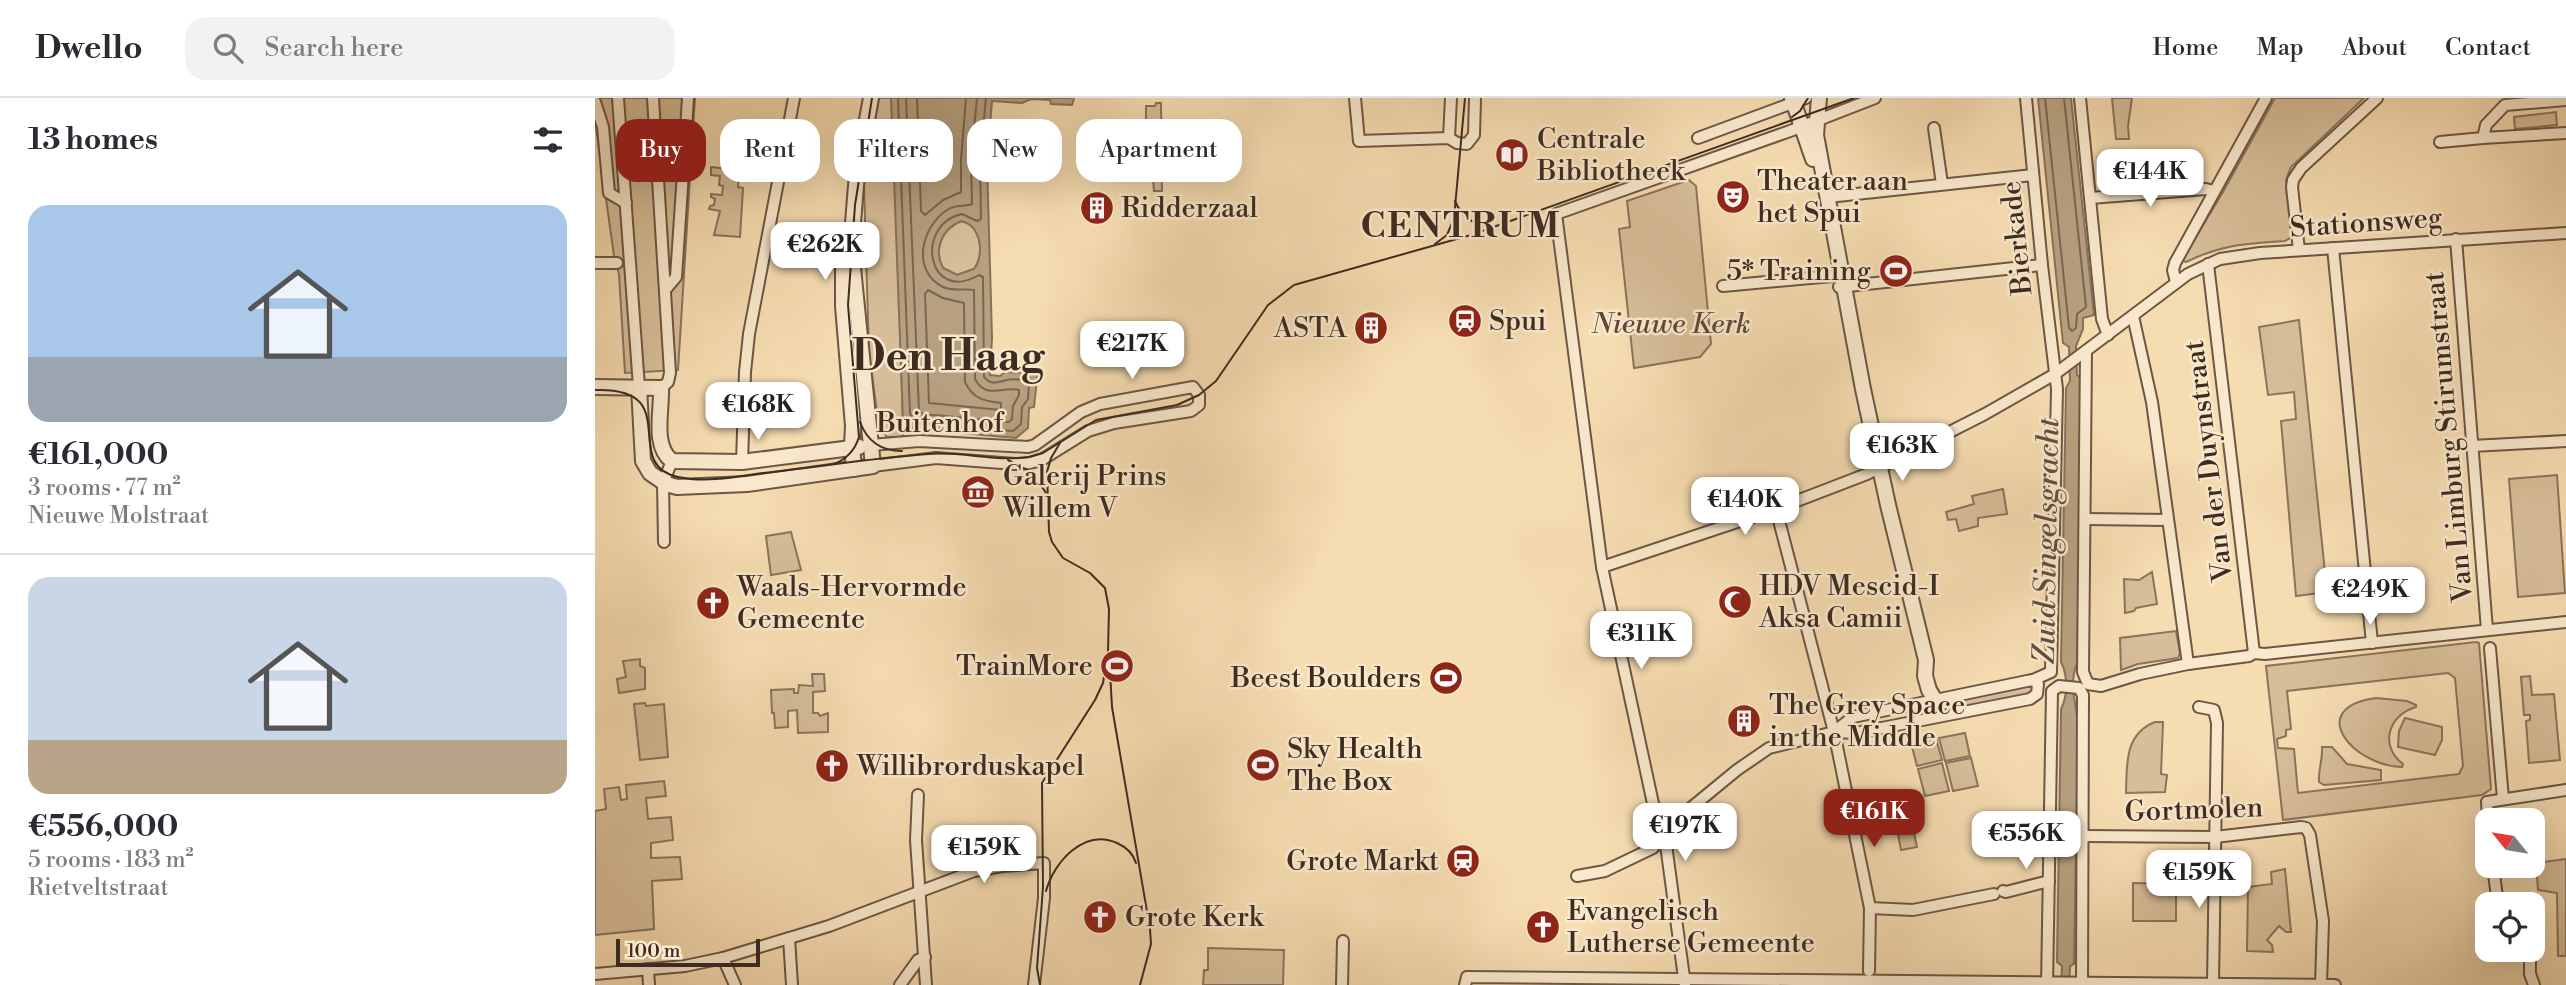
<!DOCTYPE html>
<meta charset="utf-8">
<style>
:root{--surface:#fff;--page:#f2f2f3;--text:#2b2b33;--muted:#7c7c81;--line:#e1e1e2;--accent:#8f2418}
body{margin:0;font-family:"Libre Bodoni",serif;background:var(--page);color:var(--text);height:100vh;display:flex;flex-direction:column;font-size:26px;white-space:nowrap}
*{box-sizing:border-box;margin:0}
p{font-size:23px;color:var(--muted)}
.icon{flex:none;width:38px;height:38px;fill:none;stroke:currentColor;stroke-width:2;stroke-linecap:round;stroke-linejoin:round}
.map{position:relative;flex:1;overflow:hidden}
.panel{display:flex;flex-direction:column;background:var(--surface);width:595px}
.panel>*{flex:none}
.top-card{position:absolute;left:21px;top:21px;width:665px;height:63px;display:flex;gap:14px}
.needle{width:46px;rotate:300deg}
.tools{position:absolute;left:1880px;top:710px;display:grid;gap:14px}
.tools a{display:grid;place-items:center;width:70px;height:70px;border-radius:14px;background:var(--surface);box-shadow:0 7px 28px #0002;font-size:35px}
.scale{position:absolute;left:21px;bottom:18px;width:144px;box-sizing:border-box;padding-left:7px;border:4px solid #3e2b21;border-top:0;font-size:19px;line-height:24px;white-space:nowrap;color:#3e2b21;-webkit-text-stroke:5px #f9e8cc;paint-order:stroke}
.price{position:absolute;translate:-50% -60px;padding:0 16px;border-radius:14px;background:#fff;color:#222;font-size:23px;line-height:46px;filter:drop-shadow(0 2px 4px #0008)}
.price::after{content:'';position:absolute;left:50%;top:42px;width:21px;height:16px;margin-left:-10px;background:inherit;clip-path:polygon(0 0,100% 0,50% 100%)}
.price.current{background:var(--accent);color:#fff}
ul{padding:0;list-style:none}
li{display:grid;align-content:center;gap:14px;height:371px;padding:0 28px}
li+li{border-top:2px solid var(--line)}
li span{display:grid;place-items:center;height:217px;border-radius:21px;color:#555}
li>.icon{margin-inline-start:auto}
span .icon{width:126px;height:126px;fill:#fffc;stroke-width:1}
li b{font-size:30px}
h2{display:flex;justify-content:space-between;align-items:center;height:84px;padding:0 28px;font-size:30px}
.tag{padding:0 24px;border-radius:21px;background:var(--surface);box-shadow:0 7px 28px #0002;font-size:24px;line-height:63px}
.tag.current{background:var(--accent);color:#fff}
header{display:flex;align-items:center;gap:42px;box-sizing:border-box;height:98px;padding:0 35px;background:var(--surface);border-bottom:2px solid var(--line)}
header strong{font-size:33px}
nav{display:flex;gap:38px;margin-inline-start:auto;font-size:24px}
.search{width:490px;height:63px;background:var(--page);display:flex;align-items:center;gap:18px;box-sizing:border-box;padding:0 24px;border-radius:21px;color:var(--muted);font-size:26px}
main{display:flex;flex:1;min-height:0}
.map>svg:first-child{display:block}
</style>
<header>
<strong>Dwello</strong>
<div class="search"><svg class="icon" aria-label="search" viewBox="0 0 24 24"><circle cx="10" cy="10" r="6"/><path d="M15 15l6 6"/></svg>Search here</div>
<nav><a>Home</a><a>Map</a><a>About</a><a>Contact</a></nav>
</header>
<main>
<section class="panel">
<h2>13 homes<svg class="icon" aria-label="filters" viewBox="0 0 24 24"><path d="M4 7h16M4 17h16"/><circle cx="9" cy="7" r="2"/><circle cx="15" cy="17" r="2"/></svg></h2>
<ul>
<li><span style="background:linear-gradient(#a9c7e8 70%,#9aa5b1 0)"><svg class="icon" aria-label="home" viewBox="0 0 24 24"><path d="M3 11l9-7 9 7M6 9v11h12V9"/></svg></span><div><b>€161,000</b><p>3 rooms · 77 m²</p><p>Nieuwe Molstraat</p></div></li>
<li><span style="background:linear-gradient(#c9d6e8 75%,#b9a48a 0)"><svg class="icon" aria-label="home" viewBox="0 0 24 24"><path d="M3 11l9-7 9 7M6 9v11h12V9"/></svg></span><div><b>€556,000</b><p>5 rooms · 183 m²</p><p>Rietveltstraat</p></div></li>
</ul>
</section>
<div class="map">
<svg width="1971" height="887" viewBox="0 0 1971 887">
<rect width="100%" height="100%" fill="#f6dcb1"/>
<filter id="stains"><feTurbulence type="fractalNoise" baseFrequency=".00286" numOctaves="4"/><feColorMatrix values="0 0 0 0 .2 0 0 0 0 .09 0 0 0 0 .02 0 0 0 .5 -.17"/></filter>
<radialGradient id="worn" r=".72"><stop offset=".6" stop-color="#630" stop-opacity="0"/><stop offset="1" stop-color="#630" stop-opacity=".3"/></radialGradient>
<g fill="#d7be99" stroke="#8a745d" stroke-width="2" fill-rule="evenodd">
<polygon points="0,0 100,0 83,272 30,275 24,176 19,158 0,22"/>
<polygon points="284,0 300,0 308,339 292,339 284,329 274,255 269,87"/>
<polygon points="1517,0 1537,0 1533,28 1534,41 1521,41"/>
<path d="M1680,0H1769L1696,69L1691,82L1697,135L1695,140L1690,143C1650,146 1628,146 1591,164L1588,163L1589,159L1628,94Z"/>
<polygon points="561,5 566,5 567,93 559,93 558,80 560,80 560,71 551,71 551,8 560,8"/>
<polygon points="1961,14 1962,27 1920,31 1919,19"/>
<polygon points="116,69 133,71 134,73 144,73 143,89 148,90 145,139 119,137 125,113 114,111 115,108 119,107 120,101 116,99 116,96 127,97 128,88 124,87 125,78 116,77"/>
<polygon points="1094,82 1101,88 1116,246 1105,259 1039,270 1024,131 1035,129 1032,103"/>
<path d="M366,123C387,127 390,157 379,171L362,177L348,170C338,151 347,131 366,123Z"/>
<polygon points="1704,222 1732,494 1701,498 1686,323 1701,321 1699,294 1673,297 1664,229"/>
<polygon points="1962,377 1970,495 1923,499 1914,381"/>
<polygon points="1408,391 1412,416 1383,420 1383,428 1364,433 1361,421 1353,422 1351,414 1379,406 1377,398"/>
<polygon points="196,434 206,472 176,477 171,438"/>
<polygon points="1557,474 1562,506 1541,510 1539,513 1530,515 1529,481 1544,482"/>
<polygon points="1581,533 1585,555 1583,560 1543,566 1526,572 1525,540"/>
<path d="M1881,544L1884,545L1896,691L1887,697L1688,722L1671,568ZM1853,575L1860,580L1868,668L1864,676L1703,695L1699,651L1683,650L1682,641L1691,638V632L1696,631L1692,593Z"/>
<polygon points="45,561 45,568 50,570 50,591 24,595 22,581 31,579 28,563"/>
<polygon points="217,576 229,576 230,593 218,594 218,615 223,615 225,618 233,615 233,634 203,635 202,612 193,613 193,629 180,630 179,615 177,615 176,592 199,591 199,595 203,595 204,587 218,588"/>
<polygon points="1935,578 1937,597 1959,596 1965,662 1934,665 1931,623 1935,622 1935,617 1929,617 1926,579"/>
<polygon points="1438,582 1442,596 1363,615 1359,598"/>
<path d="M1781,600L1812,603L1821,607V609C1793,617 1784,648 1808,666L1807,669C1758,668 1709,610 1781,600Z"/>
<polygon points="50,605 51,608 69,606 73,659 45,662 39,606"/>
<polygon points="1810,620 1847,629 1847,642 1840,657 1803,649 1804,633"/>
<path d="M1560,624H1568L1566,676L1572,677L1570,694L1531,695C1532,667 1529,636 1560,624Z"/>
<polygon points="1370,635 1375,658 1350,663 1344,640"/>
<polygon points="1341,640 1347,662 1322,668 1316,645"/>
<path d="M1727,649H1737L1752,666L1786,672V682L1729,687L1724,684C1723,671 1728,662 1727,649Z"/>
<polygon points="1376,660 1383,688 1358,693 1351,665"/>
<polygon points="1347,665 1354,693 1330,698 1323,671"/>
<polygon points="69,683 71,698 51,700 53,721 76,719 78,742 56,745 56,760 85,759 87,781 57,783 59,831 0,837 0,713 11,711 9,691 24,689 26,702 32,701 31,687"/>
<polygon points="1315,717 1322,749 1306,752 1300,720"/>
<polygon points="1971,761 1971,858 1963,858 1962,795 1943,792 1941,765"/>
<polygon points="1690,771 1696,834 1691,834 1684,828 1672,842 1677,847 1678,854 1652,853 1653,789 1677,786 1676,774"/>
<polygon points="1538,785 1581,786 1581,823 1538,823"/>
<polygon points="613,850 689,852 688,887 608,887 609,872 613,872"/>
</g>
<g fill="#b7a080" stroke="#87715a" stroke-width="2" fill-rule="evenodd">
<path d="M296,0H479L477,7L456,6L455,2L436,1L427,5L397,3L392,63L397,240L395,277L405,278L410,274L437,275L443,271L439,309L434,310L433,330L421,340L319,331L308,322ZM366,123C386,127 390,157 379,171L362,177L348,170C338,151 347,131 366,123Z"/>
<path d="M1443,0H1476L1499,217L1488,220V231L1481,248L1482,277L1487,281L1482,566C1473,586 1482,607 1483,628L1479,866L1475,868L1474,887H1466L1467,868L1462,864L1466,611C1473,597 1473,578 1466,564L1471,290L1475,283L1474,249L1468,245Z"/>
</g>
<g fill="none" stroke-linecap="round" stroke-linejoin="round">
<g stroke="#7a6650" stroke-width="2">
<path d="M303,0L315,316L323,325L418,333L426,326L427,309L433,301L434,285L431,282C426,282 417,280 412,282C402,284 397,288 389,279L388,179L384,177C332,207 319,126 367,116L382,123L386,121L385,62L391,0"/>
<path d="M311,0L324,313L328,316L414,324L417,321L418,308L424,297V292C408,288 391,302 380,281L379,192C370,190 359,194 348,189C316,173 326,129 352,112C360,106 370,109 377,106L376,62L382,0"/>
<polyline points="322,0 326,113 330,117 348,102 366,94 366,62 371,0"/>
<polyline points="1450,0 1474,230 1477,233 1481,230 1482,216 1491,209 1469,0"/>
<path d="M333,192L348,200L369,205L370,284C378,301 389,303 406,305V312L334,305L330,196Z"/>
</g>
<g stroke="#6c5745" stroke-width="14">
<g id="minor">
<polyline points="23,0 44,289"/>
<polyline points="58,0 75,275 73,284 66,290"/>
<polyline points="760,0 764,43 854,40 862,45 872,46 879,37 880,0"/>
<polyline points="1431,0 1447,167 1462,291 1456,574 1438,582"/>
<polyline points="1485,0 1507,221 1513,237"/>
<polyline points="1971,2 1910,7 1891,27 1888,40 1971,35"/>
<polyline points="0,4 8,29 14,95 31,105"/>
<polyline points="1339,30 1347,86"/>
<polyline points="854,40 856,0"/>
<polyline points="1103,40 1211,0"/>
<polyline points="1845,44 1888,40"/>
<polyline points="1233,99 1438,77"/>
<polyline points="1495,100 1611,91 1619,93"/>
<polyline points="1861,141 1892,532"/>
<polyline points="1738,150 1777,545"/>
<polyline points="1704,152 1697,89 1698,82 1706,70 1782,0"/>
<polyline points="0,165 22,165"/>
<polyline points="1613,166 1659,555"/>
<polyline points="1581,184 1578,172 1580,165 1671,0"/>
<polyline points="1128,188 1249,177"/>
<polyline points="1244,189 1447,167"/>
<polyline points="70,192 81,179 93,0"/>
<polyline points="1538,218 1557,304 1593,566"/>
<polyline points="1491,253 1488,574 1493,586 1506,588 1545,576 1593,566 1654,558 1659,555 1670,556 1971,524"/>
<polyline points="276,347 324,343 433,349 440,347 486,314 505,306 598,289 604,297 604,307 596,313 519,325 493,333 448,361 435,365 420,366 341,360 278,368"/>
<polyline points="1877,348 1971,343"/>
<polyline points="147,364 150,274 154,236 199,0"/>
<polyline points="1181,411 1239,634 1275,810 1274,873"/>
<polyline points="1491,421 1573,422"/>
<polyline points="69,444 68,385 77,363"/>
<polyline points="1007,469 1181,411 1272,376 1390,316 1460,276 1593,176 1625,161 1665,155 1971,135"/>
<polyline points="1895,550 1908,701"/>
<polyline points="1604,609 1619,612 1622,625 1618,886"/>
<polyline points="323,697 321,742 331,887"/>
<polyline points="1893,723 1892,704 1971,692"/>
<polyline points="1069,732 1090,887"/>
<polyline points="1065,738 1007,469 961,116 1195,33 1280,0"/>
<polyline points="1488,738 1620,739 1706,729 1711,730 1715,737 1728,823 1726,887"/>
<polyline points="1898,768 1903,807"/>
<polyline points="982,778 1010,773 1058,750 1069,732 1142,672 1174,650 1239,634 1261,635 1435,601 1442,596 1443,586 1438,582 1432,583 1258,619 1239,634"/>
<polyline points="1408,793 1411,794 1454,783"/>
<polyline points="1275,810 1318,812 1399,796"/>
<polyline points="194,840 197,887"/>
<polyline points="1935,852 1935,876 1939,887"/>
<polyline points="128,860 140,887"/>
<polyline points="53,871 54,887"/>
<polyline points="0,876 90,868 128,860 234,828 379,773 407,768 449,765 449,800 439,887"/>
<polyline points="305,887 323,862 330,859"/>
<polyline points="747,887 748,843"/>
<polyline points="870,887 872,879 1740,887"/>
<polyline points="1452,887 1457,593 1464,588 1484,590 1488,597 1487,887"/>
</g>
</g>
<g stroke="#6c5745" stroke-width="18">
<g id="tertiary">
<polyline points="1197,0 1218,61"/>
<polyline points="1224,0 1221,37 1268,291 1293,407 1331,562 1330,578 1334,592 1340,602"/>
<polyline points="248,142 248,208 258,328 257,348 259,371"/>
<path d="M0,289L66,290C67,313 57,348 77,363L147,364L264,349"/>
<polyline points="44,289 48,363 55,375 71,386 82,389 152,386 278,368 256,150 262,75 276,0"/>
</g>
</g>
<use href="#minor" stroke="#f9e8cc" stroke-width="10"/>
<use href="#tertiary" stroke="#f9e8cc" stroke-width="14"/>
<g stroke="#3e2b21" stroke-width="2">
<polyline points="1197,19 1205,13 1213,0"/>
<path d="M860,103C867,120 880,128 898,128"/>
<polyline points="840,146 852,137 859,120 870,0"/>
<path d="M0,292C91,289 24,366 83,379C110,385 141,379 168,375C223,369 278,360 333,356C367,353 401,364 434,359L448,355L501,322L582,307L604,297L621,283L673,207L699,187L876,137L1259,0"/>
<path d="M265,324C272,343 286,353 307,353"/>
<polyline points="413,362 438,375 451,395"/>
<path d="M239,366C252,361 260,352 264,339L253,207L260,107L277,0"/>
<polyline points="515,574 517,609 555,831 556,846 545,887"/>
<path d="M451,793C459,764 489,730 522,745C531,749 538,755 541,765"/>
<polyline points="445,887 442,870 448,789 447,685 500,602 508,585 513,553 514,511 510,490 495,475 468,460 457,444 454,434 452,374 456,360 465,345"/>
</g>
</g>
<defs>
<g id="library-disc" transform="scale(1.75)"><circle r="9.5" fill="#8f2418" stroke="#f9e8cc"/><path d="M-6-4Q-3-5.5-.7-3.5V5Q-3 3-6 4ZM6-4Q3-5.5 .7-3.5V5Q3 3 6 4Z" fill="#fff"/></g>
<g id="theatre-disc" transform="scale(1.75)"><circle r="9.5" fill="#8f2418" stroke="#f9e8cc"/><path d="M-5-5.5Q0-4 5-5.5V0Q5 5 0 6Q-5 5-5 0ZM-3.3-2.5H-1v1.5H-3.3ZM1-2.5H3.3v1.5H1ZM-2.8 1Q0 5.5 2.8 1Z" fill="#fff"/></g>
<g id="building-disc" transform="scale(1.75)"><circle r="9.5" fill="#8f2418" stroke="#f9e8cc"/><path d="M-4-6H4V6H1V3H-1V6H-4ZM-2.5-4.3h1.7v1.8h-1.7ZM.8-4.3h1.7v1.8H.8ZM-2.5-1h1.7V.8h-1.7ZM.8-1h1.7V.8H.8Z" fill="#fff"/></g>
<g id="stadium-disc" transform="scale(1.75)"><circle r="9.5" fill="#8f2418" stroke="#f9e8cc"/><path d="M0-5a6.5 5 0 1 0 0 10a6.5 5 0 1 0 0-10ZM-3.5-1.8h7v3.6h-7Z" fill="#fff"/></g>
<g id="station-disc" transform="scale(1.75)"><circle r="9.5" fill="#8f2418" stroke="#f9e8cc"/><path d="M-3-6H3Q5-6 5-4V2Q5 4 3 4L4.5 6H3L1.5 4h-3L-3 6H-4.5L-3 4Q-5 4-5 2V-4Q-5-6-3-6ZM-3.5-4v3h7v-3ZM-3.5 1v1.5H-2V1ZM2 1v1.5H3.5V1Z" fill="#fff"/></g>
<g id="museum-disc" transform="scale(1.75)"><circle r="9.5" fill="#8f2418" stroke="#f9e8cc"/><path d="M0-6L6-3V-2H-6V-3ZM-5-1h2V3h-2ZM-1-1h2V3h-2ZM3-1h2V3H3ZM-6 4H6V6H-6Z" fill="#fff"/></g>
<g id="mosque-disc" transform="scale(1.75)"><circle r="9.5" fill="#8f2418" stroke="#f9e8cc"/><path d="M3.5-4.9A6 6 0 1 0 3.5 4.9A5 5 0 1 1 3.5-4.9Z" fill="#fff"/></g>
<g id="church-disc" transform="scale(1.75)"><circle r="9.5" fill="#8f2418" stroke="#f9e8cc"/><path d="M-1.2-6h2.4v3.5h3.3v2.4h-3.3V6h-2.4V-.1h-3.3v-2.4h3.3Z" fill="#fff"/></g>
</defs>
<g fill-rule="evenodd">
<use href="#library-disc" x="917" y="57"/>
<use href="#theatre-disc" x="1138" y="99"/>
<use href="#building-disc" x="502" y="110"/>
<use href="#stadium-disc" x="1301" y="173"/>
<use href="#station-disc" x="870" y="223"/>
<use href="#building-disc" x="776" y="230"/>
<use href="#museum-disc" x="383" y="394"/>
<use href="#mosque-disc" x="1140" y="504"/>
<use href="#church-disc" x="118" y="505"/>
<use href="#stadium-disc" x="522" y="568"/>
<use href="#stadium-disc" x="851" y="580"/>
<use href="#building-disc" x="1149" y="623"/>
<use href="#stadium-disc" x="668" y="667"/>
<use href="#church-disc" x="237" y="668"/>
<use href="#station-disc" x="868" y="763"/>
<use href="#church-disc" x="505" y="819"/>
<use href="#church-disc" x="948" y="829"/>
</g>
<g text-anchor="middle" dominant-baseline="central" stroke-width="5" stroke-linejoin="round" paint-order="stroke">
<g font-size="28" fill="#3e2b21" stroke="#f9e8cc" text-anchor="start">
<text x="942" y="41">Centrale<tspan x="942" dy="32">Bibliotheek</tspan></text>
<text x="1162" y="83">Theater aan<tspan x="1162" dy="32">het Spui</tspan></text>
<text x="526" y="110">Ridderzaal</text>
<text x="1276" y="173" text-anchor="end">5* Training</text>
<text x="894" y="223">Spui</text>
<text x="752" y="230" text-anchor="end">ASTA</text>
<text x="408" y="378">Galerij Prins<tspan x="408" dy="32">Willem V</tspan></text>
<text x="1164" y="488">HDV Mescid-I<tspan x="1164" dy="32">Aksa Camii</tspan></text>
<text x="142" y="489">Waals-Hervormde<tspan x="142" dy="32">Gemeente</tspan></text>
<text x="498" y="568" text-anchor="end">TrainMore</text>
<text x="826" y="580" text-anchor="end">Beest Boulders</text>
<text x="1174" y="607">The Grey Space<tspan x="1174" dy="32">in the Middle</tspan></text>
<text x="692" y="651">Sky Health<tspan x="692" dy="32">The Box</tspan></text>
<text x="262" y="668">Willibrorduskapel</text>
<text x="844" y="763" text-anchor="end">Grote Markt</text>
<text x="972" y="813">Evangelisch<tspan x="972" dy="32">Lutherse Gemeente</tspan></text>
<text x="530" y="819">Grote Kerk</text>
</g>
<g font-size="28" fill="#3e2b21" stroke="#f9e8cc">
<text transform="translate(1771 125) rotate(-4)">Stationsweg</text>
<text transform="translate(1422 140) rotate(-96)">Bierkade</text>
<text x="345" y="325">Buitenhof</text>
<text transform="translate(1854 339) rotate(-95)">Van Limburg Stirumstraat</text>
<text transform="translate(1614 363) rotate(-97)">Van der Duynstraat</text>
<text transform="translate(1599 712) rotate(-2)">Gortmolen</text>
</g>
<g font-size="28" font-style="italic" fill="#5d4839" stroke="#f9e8cc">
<text x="1076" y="226">Nieuwe Kerk</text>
</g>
<g font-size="30" font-style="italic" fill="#624e3e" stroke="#f9e8cc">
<text transform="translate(1452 443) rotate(-89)">Zuid Singelsgracht</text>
</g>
<g font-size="35" font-weight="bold" letter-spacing="2" fill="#3e2b21" stroke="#f9e8cc">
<text x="866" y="128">CENTRUM</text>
</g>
<g font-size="42" font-weight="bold" fill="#3e2b21" stroke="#f9e8cc">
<text x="353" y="259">Den Haag</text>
</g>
</g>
<rect width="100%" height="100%" filter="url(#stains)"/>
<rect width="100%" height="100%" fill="url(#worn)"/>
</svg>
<div class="tools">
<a><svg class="needle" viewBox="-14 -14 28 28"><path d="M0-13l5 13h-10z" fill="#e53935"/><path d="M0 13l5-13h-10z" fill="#7c7c81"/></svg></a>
<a><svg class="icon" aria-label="locate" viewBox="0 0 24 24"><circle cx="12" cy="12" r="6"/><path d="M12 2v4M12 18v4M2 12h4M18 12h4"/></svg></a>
</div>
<div class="scale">100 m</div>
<b class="price" style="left:1555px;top:111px">€144K</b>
<b class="price" style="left:230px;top:184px">€262K</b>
<b class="price" style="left:537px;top:283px">€217K</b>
<b class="price" style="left:163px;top:344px">€168K</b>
<b class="price" style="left:1307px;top:385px">€163K</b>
<b class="price" style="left:1150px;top:439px">€140K</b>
<b class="price" style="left:1775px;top:529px">€249K</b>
<b class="price" style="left:1046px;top:573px">€311K</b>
<b class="price current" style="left:1279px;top:751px">€161K</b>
<b class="price" style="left:1090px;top:765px">€197K</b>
<b class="price" style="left:1431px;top:773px">€556K</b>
<b class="price" style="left:389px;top:787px">€159K</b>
<b class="price" style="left:1604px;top:812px">€159K</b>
<div class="top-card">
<a class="tag current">Buy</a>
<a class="tag">Rent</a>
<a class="tag">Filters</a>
<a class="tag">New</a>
<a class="tag">Apartment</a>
</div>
</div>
</main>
